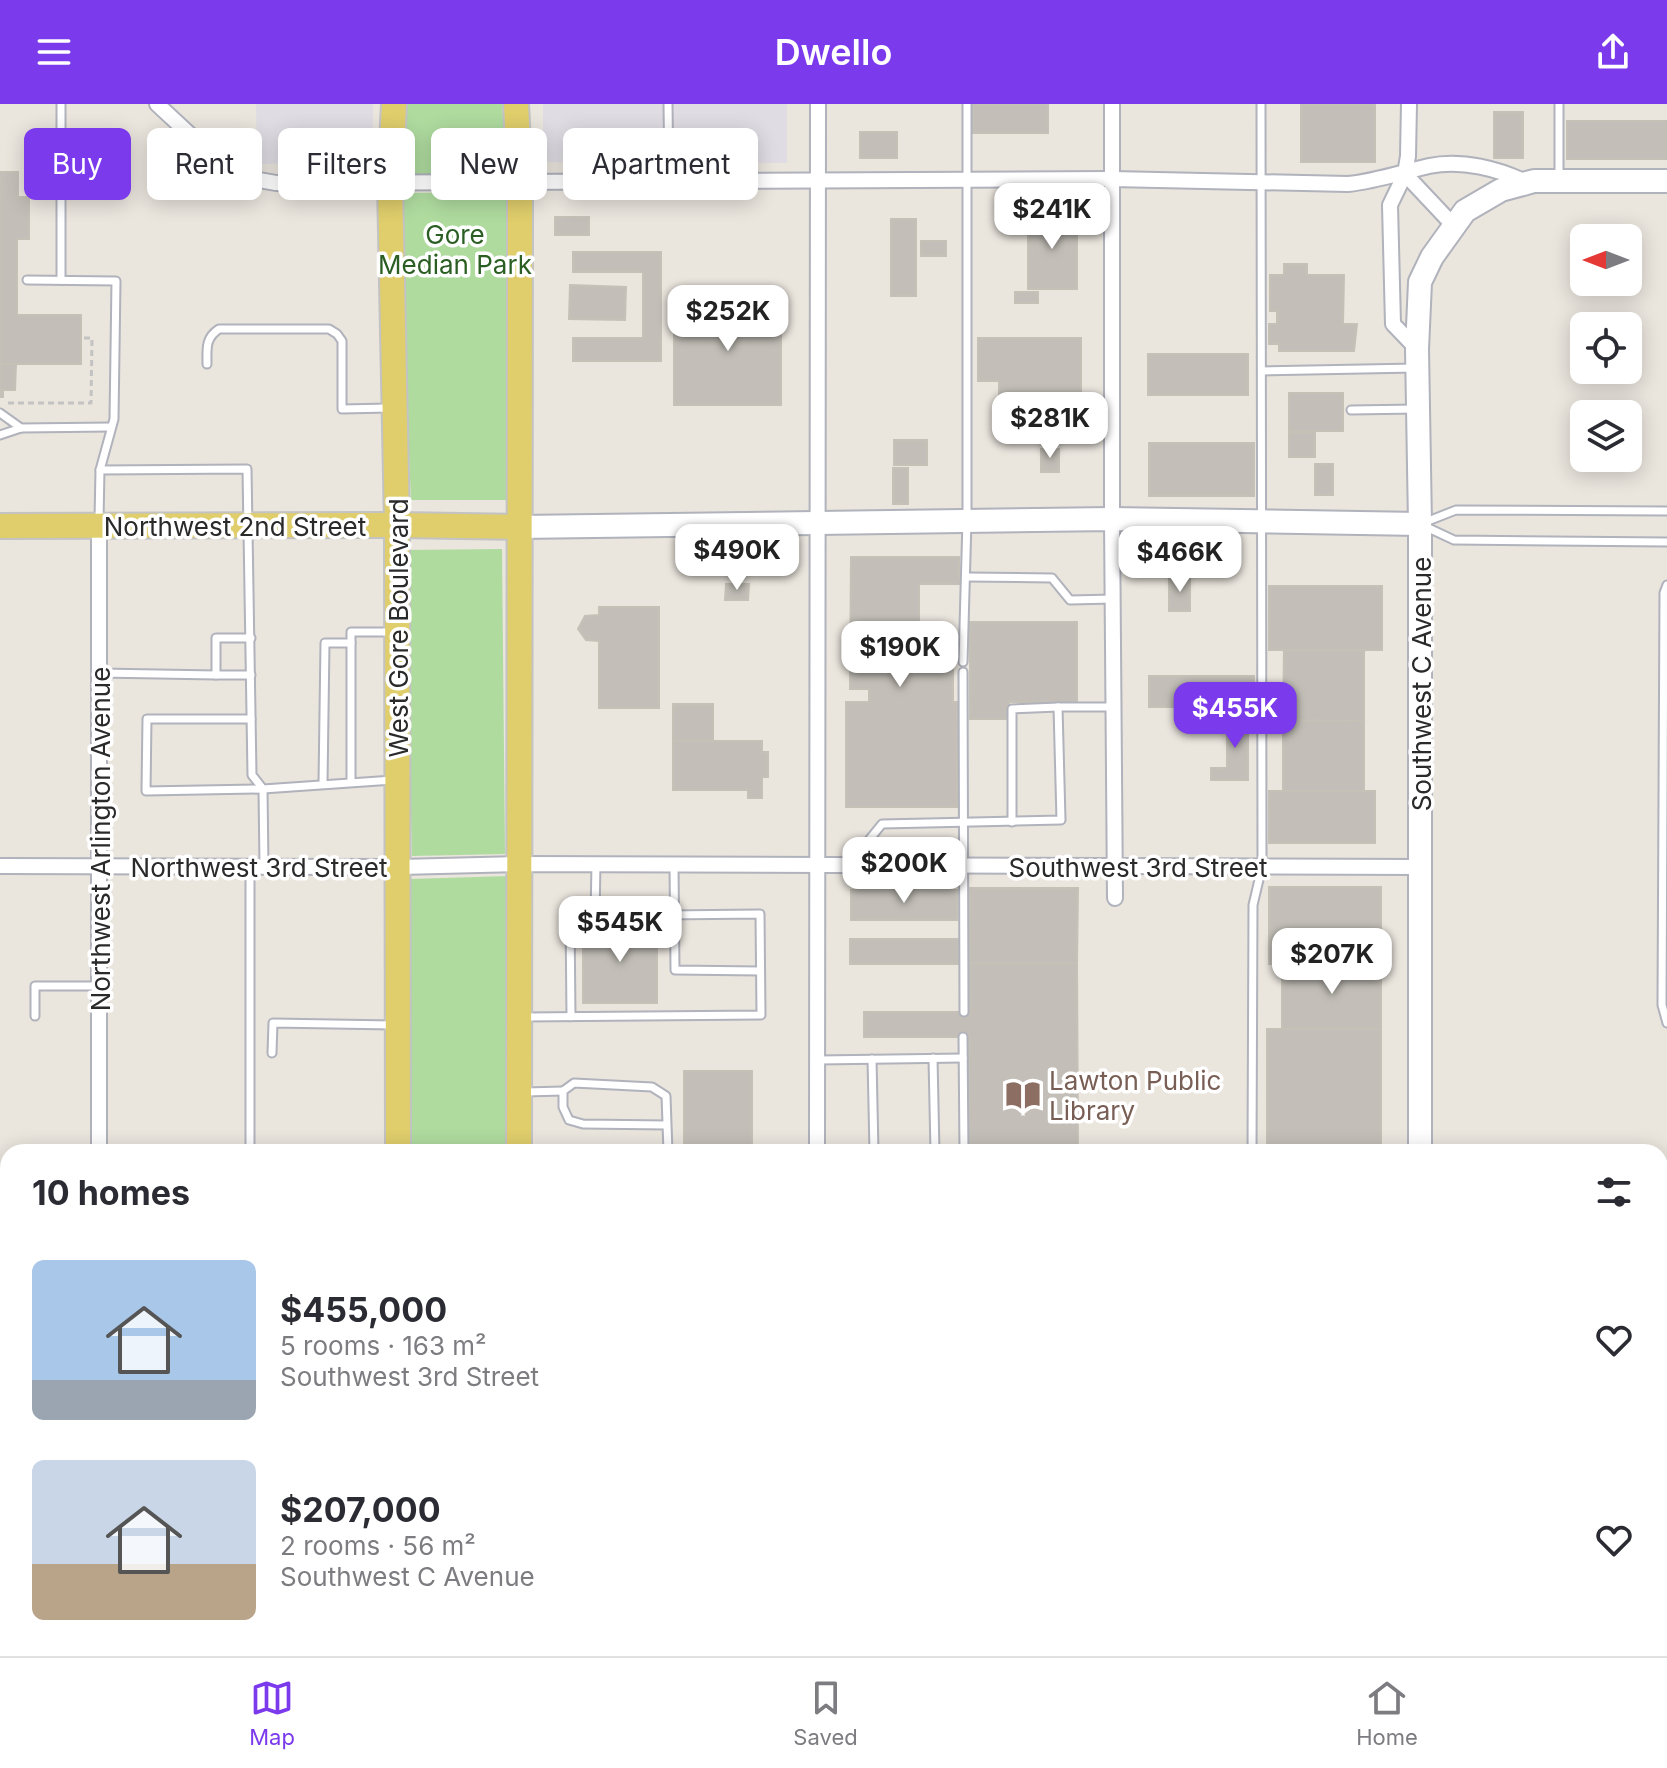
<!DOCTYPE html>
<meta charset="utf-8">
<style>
:root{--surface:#fff;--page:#f7f7f7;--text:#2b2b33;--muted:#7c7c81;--line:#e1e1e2;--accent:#7c3aed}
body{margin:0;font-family:Inter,sans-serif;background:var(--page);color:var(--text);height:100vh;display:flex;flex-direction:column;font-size:30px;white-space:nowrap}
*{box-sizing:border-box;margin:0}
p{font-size:26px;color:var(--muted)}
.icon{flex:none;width:44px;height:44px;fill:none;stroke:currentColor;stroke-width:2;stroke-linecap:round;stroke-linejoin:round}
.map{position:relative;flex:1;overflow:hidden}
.panel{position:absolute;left:0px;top:1040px;width:1668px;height:512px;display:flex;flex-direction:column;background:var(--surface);border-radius:24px 24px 0 0;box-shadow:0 4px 20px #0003}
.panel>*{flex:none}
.guide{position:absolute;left:24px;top:24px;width:800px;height:72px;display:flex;gap:16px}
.needle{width:52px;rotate:270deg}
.controls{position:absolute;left:1570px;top:120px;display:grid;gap:16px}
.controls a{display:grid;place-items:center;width:72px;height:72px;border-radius:12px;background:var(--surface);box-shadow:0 4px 20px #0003;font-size:40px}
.price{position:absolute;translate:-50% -68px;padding:0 18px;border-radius:16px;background:#fff;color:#222;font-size:26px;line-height:52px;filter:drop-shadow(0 2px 4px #0008)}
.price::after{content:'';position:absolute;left:50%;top:48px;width:24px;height:18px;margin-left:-12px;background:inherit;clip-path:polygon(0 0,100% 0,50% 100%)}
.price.active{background:var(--accent);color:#fff}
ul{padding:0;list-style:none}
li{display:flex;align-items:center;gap:24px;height:200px;padding:0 32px}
li span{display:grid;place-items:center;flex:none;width:224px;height:160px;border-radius:12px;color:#555}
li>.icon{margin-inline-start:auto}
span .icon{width:96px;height:96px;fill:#fffc;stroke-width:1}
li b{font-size:34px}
h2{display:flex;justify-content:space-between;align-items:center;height:96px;padding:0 32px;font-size:34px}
.chip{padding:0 28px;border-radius:12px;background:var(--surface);box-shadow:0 4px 20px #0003;font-size:28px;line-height:72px}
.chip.active{background:var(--accent);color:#fff}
header{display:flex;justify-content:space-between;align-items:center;height:104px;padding:0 32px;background:var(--accent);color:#fff;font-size:36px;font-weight:600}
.tab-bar{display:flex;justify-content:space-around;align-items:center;height:112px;border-top:2px solid var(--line);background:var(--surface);font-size:22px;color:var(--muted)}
.tab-bar a{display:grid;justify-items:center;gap:4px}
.tab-bar .active{color:var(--accent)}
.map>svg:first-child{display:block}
</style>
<header><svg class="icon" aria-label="menu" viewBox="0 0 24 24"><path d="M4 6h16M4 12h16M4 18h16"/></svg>Dwello<svg class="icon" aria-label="share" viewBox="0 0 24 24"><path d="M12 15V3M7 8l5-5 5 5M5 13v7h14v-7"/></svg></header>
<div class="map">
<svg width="1667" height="1552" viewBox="0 0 1667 1552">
<rect width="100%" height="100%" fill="#eae5dd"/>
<g fill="#dfdde3">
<polygon points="256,0 373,0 373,58 257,60"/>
<polygon points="543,0 787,0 787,59 543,58"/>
</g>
<g fill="#afdb9f">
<polygon points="401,0 502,0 507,70 402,70"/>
<polygon points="508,88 513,396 411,396 398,89"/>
<polygon points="502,445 505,750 412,752 405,446"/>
<polygon points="509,772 506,1048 411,1048 410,775"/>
<polygon points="409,1544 510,1544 510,1552 410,1552"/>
</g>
<g fill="#c3bfb8" stroke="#c5c1b7" stroke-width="2">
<rect x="973" y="0" width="75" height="29"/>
<rect x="1301" y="0" width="74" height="58"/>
<rect x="1494" y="8" width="29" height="46"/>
<rect x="1567" y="17" width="100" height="38"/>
<rect x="860" y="28" width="37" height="26"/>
<polygon points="0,68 18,68 18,93 29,93 29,135 17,135 17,211 81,211 81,260 0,260"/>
<rect x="1028" y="109" width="49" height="76"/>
<rect x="555" y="113" width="34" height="18"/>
<rect x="891" y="115" width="25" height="77"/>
<rect x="921" y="137" width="25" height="15"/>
<polygon points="573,148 661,148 661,257 573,257 573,234 643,234 643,168 573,168"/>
<polygon points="1284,160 1307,160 1307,171 1344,171 1343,220 1357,220 1354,247 1279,247 1279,240 1269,240 1269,220 1277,220 1277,207 1270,207 1270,171 1284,171"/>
<polygon points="570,181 626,183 625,216 569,215"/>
<rect x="1015" y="188" width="23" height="11"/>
<rect x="674" y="197" width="107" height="104"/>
<polygon points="978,234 1081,234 1081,308 999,308 999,277 978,277"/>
<rect x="1148" y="250" width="100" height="41"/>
<polygon points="0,260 16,260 15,286 3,286 3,293 0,293"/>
<rect x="1289" y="289" width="54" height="38"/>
<rect x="1289" y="329" width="26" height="24"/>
<rect x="894" y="336" width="33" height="25"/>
<rect x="1149" y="339" width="105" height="53"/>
<rect x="1041" y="345" width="18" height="23"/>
<rect x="1315" y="360" width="18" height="31"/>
<rect x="893" y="364" width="15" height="36"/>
<polygon points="851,453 959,453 959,480 919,480 919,536 953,536 953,598 957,598 957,703 846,703 846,598 869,598 869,585 850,585"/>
<rect x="1169" y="474" width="21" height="33"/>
<polygon points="726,480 749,480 748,496 725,496"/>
<rect x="1269" y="482" width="113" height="64"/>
<polygon points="599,503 659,503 659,604 599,604 599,537 586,536 578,525 585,512 599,511"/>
<polygon points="970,518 1077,518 1077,598 1009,598 1009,615 970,615"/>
<polygon points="1284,546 1364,546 1364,617 1283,616"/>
<rect x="1149" y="572" width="105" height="31"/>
<rect x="673" y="600" width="40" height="37"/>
<polygon points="1227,609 1248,609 1248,676 1211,676 1211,664 1227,664"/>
<polygon points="1283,616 1364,617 1364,687 1283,687"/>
<polygon points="673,637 762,637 762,648 768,648 768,673 762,673 762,694 748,694 748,686 673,686"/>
<rect x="1269" y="687" width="106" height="52"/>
<rect x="1269" y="783" width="112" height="77"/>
<polygon points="970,784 1078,784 1077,859 970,859"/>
<rect x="851" y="786" width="106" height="30"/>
<rect x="583" y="821" width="74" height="78"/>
<rect x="850" y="835" width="108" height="25"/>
<polygon points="970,859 1077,859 1078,1048 969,1048 969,933 864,933 864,908 970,908"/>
<rect x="1282" y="860" width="99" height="65"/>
<rect x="1267" y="925" width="114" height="123"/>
<polygon points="684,967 752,967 752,1048 678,1048 678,1043 684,1043"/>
<rect x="636" y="1544" width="144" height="8"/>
<rect x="873" y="1544" width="76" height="8"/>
<rect x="972" y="1544" width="98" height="8"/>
<rect x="1301" y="1544" width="76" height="8"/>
<rect x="1524" y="1544" width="78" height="8"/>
</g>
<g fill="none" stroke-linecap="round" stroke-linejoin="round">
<g stroke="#b0b2bc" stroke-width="11">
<g id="lane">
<polyline points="61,0 61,176"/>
<polyline points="668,0 669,78"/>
<polyline points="1559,75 1559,0"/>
<polyline points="27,176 116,177 114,315 100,366 99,416"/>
<path d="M207,260C207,245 205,234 219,225H329L337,230L342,237V305L389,304"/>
<polyline points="1262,267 1416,264"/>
<polyline points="1351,306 1417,305"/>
<polyline points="0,309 21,324"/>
<polyline points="0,331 21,324 111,323"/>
<polyline points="100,366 247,365 252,671 263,685 264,763"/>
<polyline points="1423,419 1456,406 1667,407"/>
<polyline points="1422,421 1454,436 1667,438"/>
<polyline points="966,473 1052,474 1070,496 1113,495"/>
<polyline points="1667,481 1664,489 1662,901 1667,919"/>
<polyline points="351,539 351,528 392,528"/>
<polyline points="963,558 967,416 967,0"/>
<polyline points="963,568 964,908"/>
<polyline points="100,569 216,571 216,534 251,534"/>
<polyline points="216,571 251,571"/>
<polyline points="251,615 147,615 146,687 263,685 393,676"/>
<polyline points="323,679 325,539 351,539 351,677"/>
<polyline points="1012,718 1012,605 1058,603"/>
<polyline points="674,760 675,866 760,867"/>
<polyline points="867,761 869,736 882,720 1061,716 1058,603 1113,603"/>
<polyline points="595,812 596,760"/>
<polyline points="35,912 35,882 100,882"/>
<polyline points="525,913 761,911 760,810 570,812 571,913"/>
<polyline points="963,933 964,1048"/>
<polyline points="272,949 273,919 393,921"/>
<polyline points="933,954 935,1048"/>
<polyline points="872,955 874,1048"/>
<polyline points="818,956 963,954"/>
<polyline points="525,988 563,987"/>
<polyline points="667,1021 583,1020 569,1016 563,1003 563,987 574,979 652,983 666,992 668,1048"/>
<polyline points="250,1048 250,763"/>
<polyline points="1252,1048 1253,801 1262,763 1261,0"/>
<polyline points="1660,1094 1667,1094"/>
<polyline points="1660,1116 1667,1116"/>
<polyline points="1660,1504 1667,1503"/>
<polyline points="1261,1544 1261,1552"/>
<polyline points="1639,1544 1639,1552"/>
<polyline points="1117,1546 1223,1544"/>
<polyline points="248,1552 248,1544"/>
<polyline points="561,1552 561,1544"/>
<polyline points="613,1552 613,1544"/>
<polyline points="1484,1552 1484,1544"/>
</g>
</g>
<g stroke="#b0b2bc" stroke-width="18">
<g id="street">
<path d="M157,0L227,65L248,74L276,79L1112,75L1348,80C1377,77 1402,68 1429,62C1462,55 1499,65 1528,79"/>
<polyline points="1112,0 1112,415 1115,794"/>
<polyline points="1409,0 1408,52 1405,70 1390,101 1393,220 1417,245"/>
<polyline points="1405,70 1454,122"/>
<polyline points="0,762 400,763 519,760 1421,763"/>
<polyline points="99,1048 99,422"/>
<polyline points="817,1048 818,0"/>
<polyline points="0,1102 8,1102"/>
<polyline points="0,1447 8,1447"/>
<polyline points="99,1552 99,1544"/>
<polyline points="816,1552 816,1544"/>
</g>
</g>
<g stroke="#b0b2bc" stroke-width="26">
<g id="secondary">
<polyline points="519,423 1112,415 1420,420"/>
<polyline points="1420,1048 1420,420 1417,245 1420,178 1432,153 1465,107 1501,86 1534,77 1667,77"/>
<polyline points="1660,1443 1667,1443"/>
<polyline points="1113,1544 1113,1552"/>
<polyline points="1415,1552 1415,1544"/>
</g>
</g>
<g stroke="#c3c3c3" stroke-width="28">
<g id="primary">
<polyline points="394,0 390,80 397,421 398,1048"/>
<polyline points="516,0 520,79 519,1048"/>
<polyline points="0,422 397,421 519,423"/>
<polyline points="398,1544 398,1552"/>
<polyline points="519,1544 519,1552"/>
</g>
</g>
<polyline stroke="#c3c3c3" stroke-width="3" stroke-dasharray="6 4" stroke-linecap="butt" points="8,299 91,299 92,234 81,234"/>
<use href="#lane" stroke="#fff" stroke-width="7"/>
<use href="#street" stroke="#fff" stroke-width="14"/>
<use href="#secondary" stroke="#fff" stroke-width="22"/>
<use href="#primary" stroke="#e0ce6c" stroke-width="24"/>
</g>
<defs>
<g id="library-bare" transform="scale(2.76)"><path d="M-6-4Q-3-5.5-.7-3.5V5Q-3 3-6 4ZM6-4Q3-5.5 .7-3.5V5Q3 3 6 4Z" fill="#8d6e63" stroke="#fff" stroke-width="2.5" paint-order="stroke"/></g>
</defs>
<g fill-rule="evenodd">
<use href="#library-bare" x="1023" y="991"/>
</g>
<g text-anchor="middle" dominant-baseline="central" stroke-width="7" stroke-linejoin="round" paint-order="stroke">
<g font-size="26" fill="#2a5e22" stroke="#fff">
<text x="455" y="130">Gore<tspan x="455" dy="30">Median Park</tspan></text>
</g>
<g font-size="26" fill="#2a2a2a" stroke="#fff">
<text x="235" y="422">Northwest 2nd Street</text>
<text transform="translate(398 524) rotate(-90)">West Gore Boulevard</text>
<text transform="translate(1421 580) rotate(-90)">Southwest C Avenue</text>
<text transform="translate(100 735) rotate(-90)">Northwest Arlington Avenue</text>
<text x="259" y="763">Northwest 3rd Street</text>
<text x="1138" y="763">Southwest 3rd Street</text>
</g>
<g font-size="26" fill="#785e54" stroke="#fff" text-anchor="start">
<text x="1049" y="976">Lawton Public<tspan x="1049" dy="30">Library</tspan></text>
</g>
</g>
</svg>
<div class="controls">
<a><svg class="needle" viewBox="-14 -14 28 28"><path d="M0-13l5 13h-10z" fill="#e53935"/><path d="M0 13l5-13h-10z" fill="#7c7c81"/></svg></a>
<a><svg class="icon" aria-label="locate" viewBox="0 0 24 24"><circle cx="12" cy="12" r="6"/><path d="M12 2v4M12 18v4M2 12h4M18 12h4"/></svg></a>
<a><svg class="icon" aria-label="layers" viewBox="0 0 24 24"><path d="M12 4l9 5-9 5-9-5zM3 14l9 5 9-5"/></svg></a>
</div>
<b class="price" style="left:1052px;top:147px">$241K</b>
<b class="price" style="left:728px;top:249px">$252K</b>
<b class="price" style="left:1050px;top:356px">$281K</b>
<b class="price" style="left:737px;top:488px">$490K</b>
<b class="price" style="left:1180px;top:490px">$466K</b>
<b class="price" style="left:900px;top:585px">$190K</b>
<b class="price active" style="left:1235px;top:646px">$455K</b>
<b class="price" style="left:904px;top:801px">$200K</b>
<b class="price" style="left:620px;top:860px">$545K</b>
<b class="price" style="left:1332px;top:892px">$207K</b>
<div class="guide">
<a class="chip active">Buy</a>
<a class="chip">Rent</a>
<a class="chip">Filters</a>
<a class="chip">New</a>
<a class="chip">Apartment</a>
</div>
<section class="panel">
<h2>10 homes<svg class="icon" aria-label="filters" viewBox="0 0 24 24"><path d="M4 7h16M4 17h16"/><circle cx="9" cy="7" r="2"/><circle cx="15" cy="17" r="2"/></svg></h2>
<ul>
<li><span style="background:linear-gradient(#a9c7e8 75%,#9aa5b1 0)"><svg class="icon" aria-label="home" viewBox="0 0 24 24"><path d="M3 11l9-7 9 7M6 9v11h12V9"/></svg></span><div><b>$455,000</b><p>5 rooms · 163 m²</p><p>Southwest 3rd Street</p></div><svg class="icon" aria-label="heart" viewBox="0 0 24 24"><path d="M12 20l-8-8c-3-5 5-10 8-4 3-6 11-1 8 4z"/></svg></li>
<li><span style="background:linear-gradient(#c9d6e8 65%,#b9a48a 0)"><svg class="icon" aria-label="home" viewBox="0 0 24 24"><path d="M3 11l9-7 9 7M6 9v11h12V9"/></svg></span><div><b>$207,000</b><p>2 rooms · 56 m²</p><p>Southwest C Avenue</p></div><svg class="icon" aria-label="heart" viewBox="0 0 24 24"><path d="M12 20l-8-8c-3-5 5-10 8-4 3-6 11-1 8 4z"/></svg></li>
</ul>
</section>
</div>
<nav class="tab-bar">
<a class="active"><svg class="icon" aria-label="map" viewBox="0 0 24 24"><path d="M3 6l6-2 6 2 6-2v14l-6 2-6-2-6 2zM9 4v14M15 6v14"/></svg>Map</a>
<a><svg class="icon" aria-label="saved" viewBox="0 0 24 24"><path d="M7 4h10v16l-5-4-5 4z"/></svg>Saved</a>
<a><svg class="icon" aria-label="home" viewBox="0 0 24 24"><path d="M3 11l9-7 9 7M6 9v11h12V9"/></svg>Home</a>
</nav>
